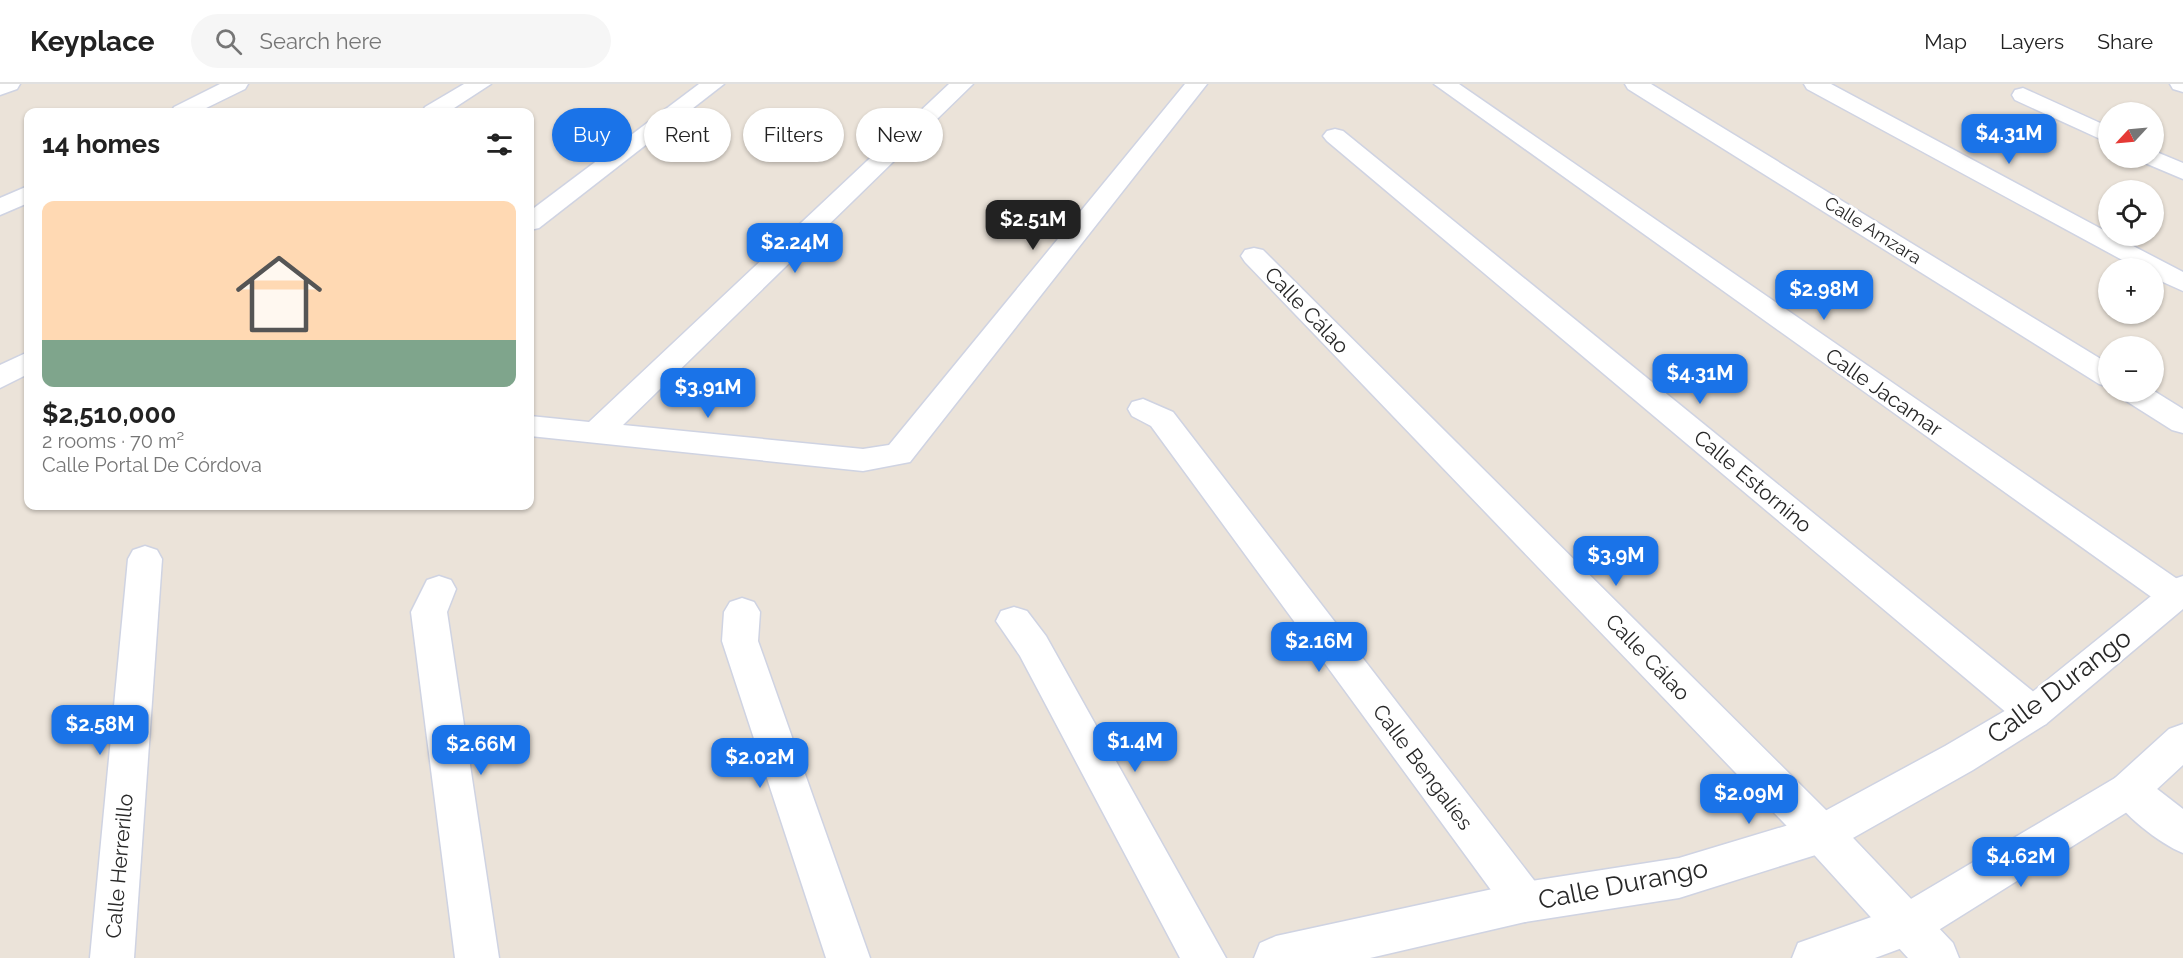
<!DOCTYPE html>
<meta charset="utf-8">
<style>
:root{--surface:#fff;--page:#f6f6f6;--text:#222;--muted:#767676;--line:#e0e0e0;--accent:#1a73e8}
body{margin:0;font-family:Raleway,sans-serif;background:var(--page);color:var(--text);height:100vh;display:flex;flex-direction:column;font-size:22px;white-space:nowrap}
*{box-sizing:border-box;margin:0}
p{font-size:20px;color:var(--muted)}
.icon{flex:none;width:33px;height:33px;fill:none;stroke:currentColor;stroke-width:2;stroke-linecap:round;stroke-linejoin:round}
.map{position:relative;flex:1;overflow:hidden}
.panel{position:absolute;left:24px;top:24px;width:510px;height:402px;display:flex;flex-direction:column;background:var(--surface);border-radius:12px;box-shadow:0 2px 4px #0004}
.panel>*{flex:none}
.top-card{position:absolute;left:552px;top:24px;width:570px;height:54px;display:flex;gap:12px}
.needle{width:39px;rotate:244deg}
.controls{position:absolute;left:2098px;top:18px;display:grid;gap:12px}
.controls a{display:grid;place-items:center;width:66px;height:66px;border-radius:50%;background:var(--surface);box-shadow:0 2px 4px #0004;font-size:30px}
.price{position:absolute;translate:-50% -51px;padding:0 14px;border-radius:12px;background:var(--accent);color:#fff;font-size:20px;line-height:39px;filter:drop-shadow(0 2px 3px #0008)}
.price::after{content:'';position:absolute;left:50%;top:36px;width:18px;height:14px;margin-left:-9px;background:inherit;clip-path:polygon(0 0,100% 0,50% 100%)}
.price.current{background:#222;color:#fff}
ul{padding:0;list-style:none}
li{display:grid;align-content:center;gap:12px;height:318px;padding:0 18px}
li span{display:grid;place-items:center;height:186px;border-radius:12px;color:#555}
li>.icon{margin-inline-start:auto}
span .icon{width:108px;height:108px;fill:#fffc;stroke-width:1}
li b{font-size:26px}
h2{display:flex;justify-content:space-between;align-items:center;height:72px;padding:0 18px;font-size:26px}
.tag{padding:0 21px;border-radius:27px;background:var(--surface);box-shadow:0 2px 4px #0004;font-size:21px;line-height:54px}
.tag.current{background:var(--accent);color:#fff}
header{display:flex;align-items:center;gap:36px;box-sizing:border-box;height:84px;padding:0 30px;background:var(--surface);border-bottom:2px solid var(--line)}
header strong{font-size:28px}
nav{display:flex;gap:33px;margin-inline-start:auto;font-size:21px}
.search{width:420px;height:54px;background:var(--page);display:flex;align-items:center;gap:15px;box-sizing:border-box;padding:0 21px;border-radius:33px;color:var(--muted);font-size:22px}
.map>svg:first-child{display:block}
</style>
<header>
<strong>Keyplace</strong>
<div class="search"><svg class="icon" aria-label="search" viewBox="0 0 24 24"><circle cx="10" cy="10" r="6"/><path d="M15 15l6 6"/></svg>Search here</div>
<nav><a>Map</a><a>Layers</a><a>Share</a></nav>
</header>
<div class="map">
<svg width="2183" height="874" viewBox="0 0 2183 874">
<rect width="100%" height="100%" fill="#ebe3d9"/>
<g fill="none" stroke-linecap="round" stroke-linejoin="round">
<g stroke="#cfd3e2" stroke-width="3">
<g id="street">
<polygon points="0,0 20,0 17,5 0,11"/>
<polygon points="220,0 248,0 245,5 198,28 171,28 174,23"/>
<polygon points="464,0 491,0 448,28 422,28 425,23"/>
<polygon points="699,0 724,0 539,144 530,146 530,127"/>
<polygon points="949,0 973,0 623,341 863,365 889,361 1185,0 1207,0 910,378 863,387 530,352 530,332 589,338"/>
<polygon points="1434,0 1459,0 2183,499 2183,523 2176,526 2164,522"/>
<polygon points="1625,0 1651,0 2109,280 2109,303 2099,300 1628,5"/>
<polygon points="1804,0 1831,0 2109,149 2109,152 2114,152 2183,188 2183,207 2154,194 2154,184 2137,184 1807,5"/>
<polygon points="2023,4 2109,43 2109,59 2015,16 2012,11 2015,6"/>
<polygon points="1335,45 1343,47 2046,618 2052,629 2046,640 2033,645 2020,640 1327,57 1323,52 1327,47"/>
<polygon points="2154,67 2183,79 2183,95 2145,79 2141,74 2154,74"/>
<polygon points="28,102 28,119 0,131 0,114"/>
<polygon points="1254,164 1263,166 1837,737 1953,859 1959,874 1908,874 1807,763 1245,178 1241,172 1245,166"/>
<polygon points="28,268 28,290 0,304 0,281"/>
<polygon points="2154,307 2183,325 2183,349 2172,346 2123,315 2118,308"/>
<polygon points="1143,315 1173,328 1540,804 1546,818 1540,832 1525,838 1510,832 1151,342 1132,332 1128,325 1132,318"/>
<polygon points="145,462 157,466 162,475 134,874 90,874 128,475 133,466"/>
<polygon points="439,492 451,496 456,505 447,528 499,874 455,874 411,528 427,496"/>
<polygon points="742,514 754,518 760,528 758,557 870,874 826,874 722,557 724,528 730,518"/>
<polygon points="1014,523 1027,527 1046,552 1226,874 1180,874 1020,572 996,537 1001,527"/>
<path d="M2129,688L2143,694L2183,725V769C2160,760 2120,729 2109,706L2115,694Z"/>
</g>
</g>
<g stroke="#cfd3e2" stroke-width="3">
<g id="secondary">
<polygon points="2170,0 2183,0 2183,8 2173,5"/>
<polygon points="2183,492 2183,525 2046,640 1973,686 1837,763 1822,769 1679,814 1525,838 1370,874 1254,874 1260,859 1276,852 1525,798 1679,774 1812,734 1945,662 2020,618 2171,496"/>
<polygon points="2183,640 2183,681 2143,718 1921,857 1875,874 1792,874 1798,859 1894,825 2115,694 2169,645"/>
</g>
</g>
<use href="#street" fill="#fff" fill-rule="evenodd"/>
<use href="#secondary" fill="#fff" fill-rule="evenodd"/>
</g>
<g text-anchor="middle" dominant-baseline="central" stroke-width="6" stroke-linejoin="round" paint-order="stroke">
<g font-size="18" fill="#282828" stroke="#fff">
<text transform="translate(1873 146) rotate(32)">Calle Amzara</text>
</g>
<g font-size="21" fill="#282828" stroke="#fff">
<text transform="translate(1307 226) rotate(46)">Calle Cálao</text>
<text transform="translate(1884 308) rotate(35)">Calle Jacamar</text>
<text transform="translate(1753 397) rotate(40)">Calle Estornino</text>
<text transform="translate(1648 573) rotate(46)">Calle Cálao</text>
<text transform="translate(1423 683) rotate(53)">Calle Bengalíes</text>
<text transform="translate(119 782) rotate(-85)">Calle Herrerillo</text>
</g>
<g font-size="26" fill="#282828" stroke="#fff">
<text transform="translate(2059 602) rotate(-37)">Calle Durango</text>
<text transform="translate(1623 800) rotate(-11)">Calle Durango</text>
</g>
</g>
</svg>
<div class="controls">
<a><svg class="needle" viewBox="-14 -14 28 28"><path d="M0-13l5 13h-10z" fill="#e53935"/><path d="M0 13l5-13h-10z" fill="#767676"/></svg></a>
<a><svg class="icon" aria-label="locate" viewBox="0 0 24 24"><circle cx="12" cy="12" r="6"/><path d="M12 2v4M12 18v4M2 12h4M18 12h4"/></svg></a>
<a>+</a>
<a>−</a>
</div>
<b class="price" style="left:2009px;top:81px">$4.31M</b>
<b class="price current" style="left:1033px;top:167px">$2.51M</b>
<b class="price" style="left:795px;top:190px">$2.24M</b>
<b class="price" style="left:1824px;top:237px">$2.98M</b>
<b class="price" style="left:1700px;top:321px">$4.31M</b>
<b class="price" style="left:708px;top:335px">$3.91M</b>
<b class="price" style="left:1616px;top:503px">$3.9M</b>
<b class="price" style="left:1319px;top:589px">$2.16M</b>
<b class="price" style="left:100px;top:672px">$2.58M</b>
<b class="price" style="left:1135px;top:689px">$1.4M</b>
<b class="price" style="left:481px;top:692px">$2.66M</b>
<b class="price" style="left:760px;top:705px">$2.02M</b>
<b class="price" style="left:1749px;top:741px">$2.09M</b>
<b class="price" style="left:2021px;top:804px">$4.62M</b>
<div class="top-card">
<a class="tag current">Buy</a>
<a class="tag">Rent</a>
<a class="tag">Filters</a>
<a class="tag">New</a>
</div>
<section class="panel">
<h2>14 homes<svg class="icon" aria-label="filters" viewBox="0 0 24 24"><path d="M4 7h16M4 17h16"/><circle cx="9" cy="7" r="2"/><circle cx="15" cy="17" r="2"/></svg></h2>
<ul>
<li><span style="background:linear-gradient(#ffd9b3 75%,#7fa58c 0)"><svg class="icon" aria-label="home" viewBox="0 0 24 24"><path d="M3 11l9-7 9 7M6 9v11h12V9"/></svg></span><div><b>$2,510,000</b><p>2 rooms · 70 m²</p><p>Calle Portal De Córdova</p></div></li>
</ul>
</section>
</div>
